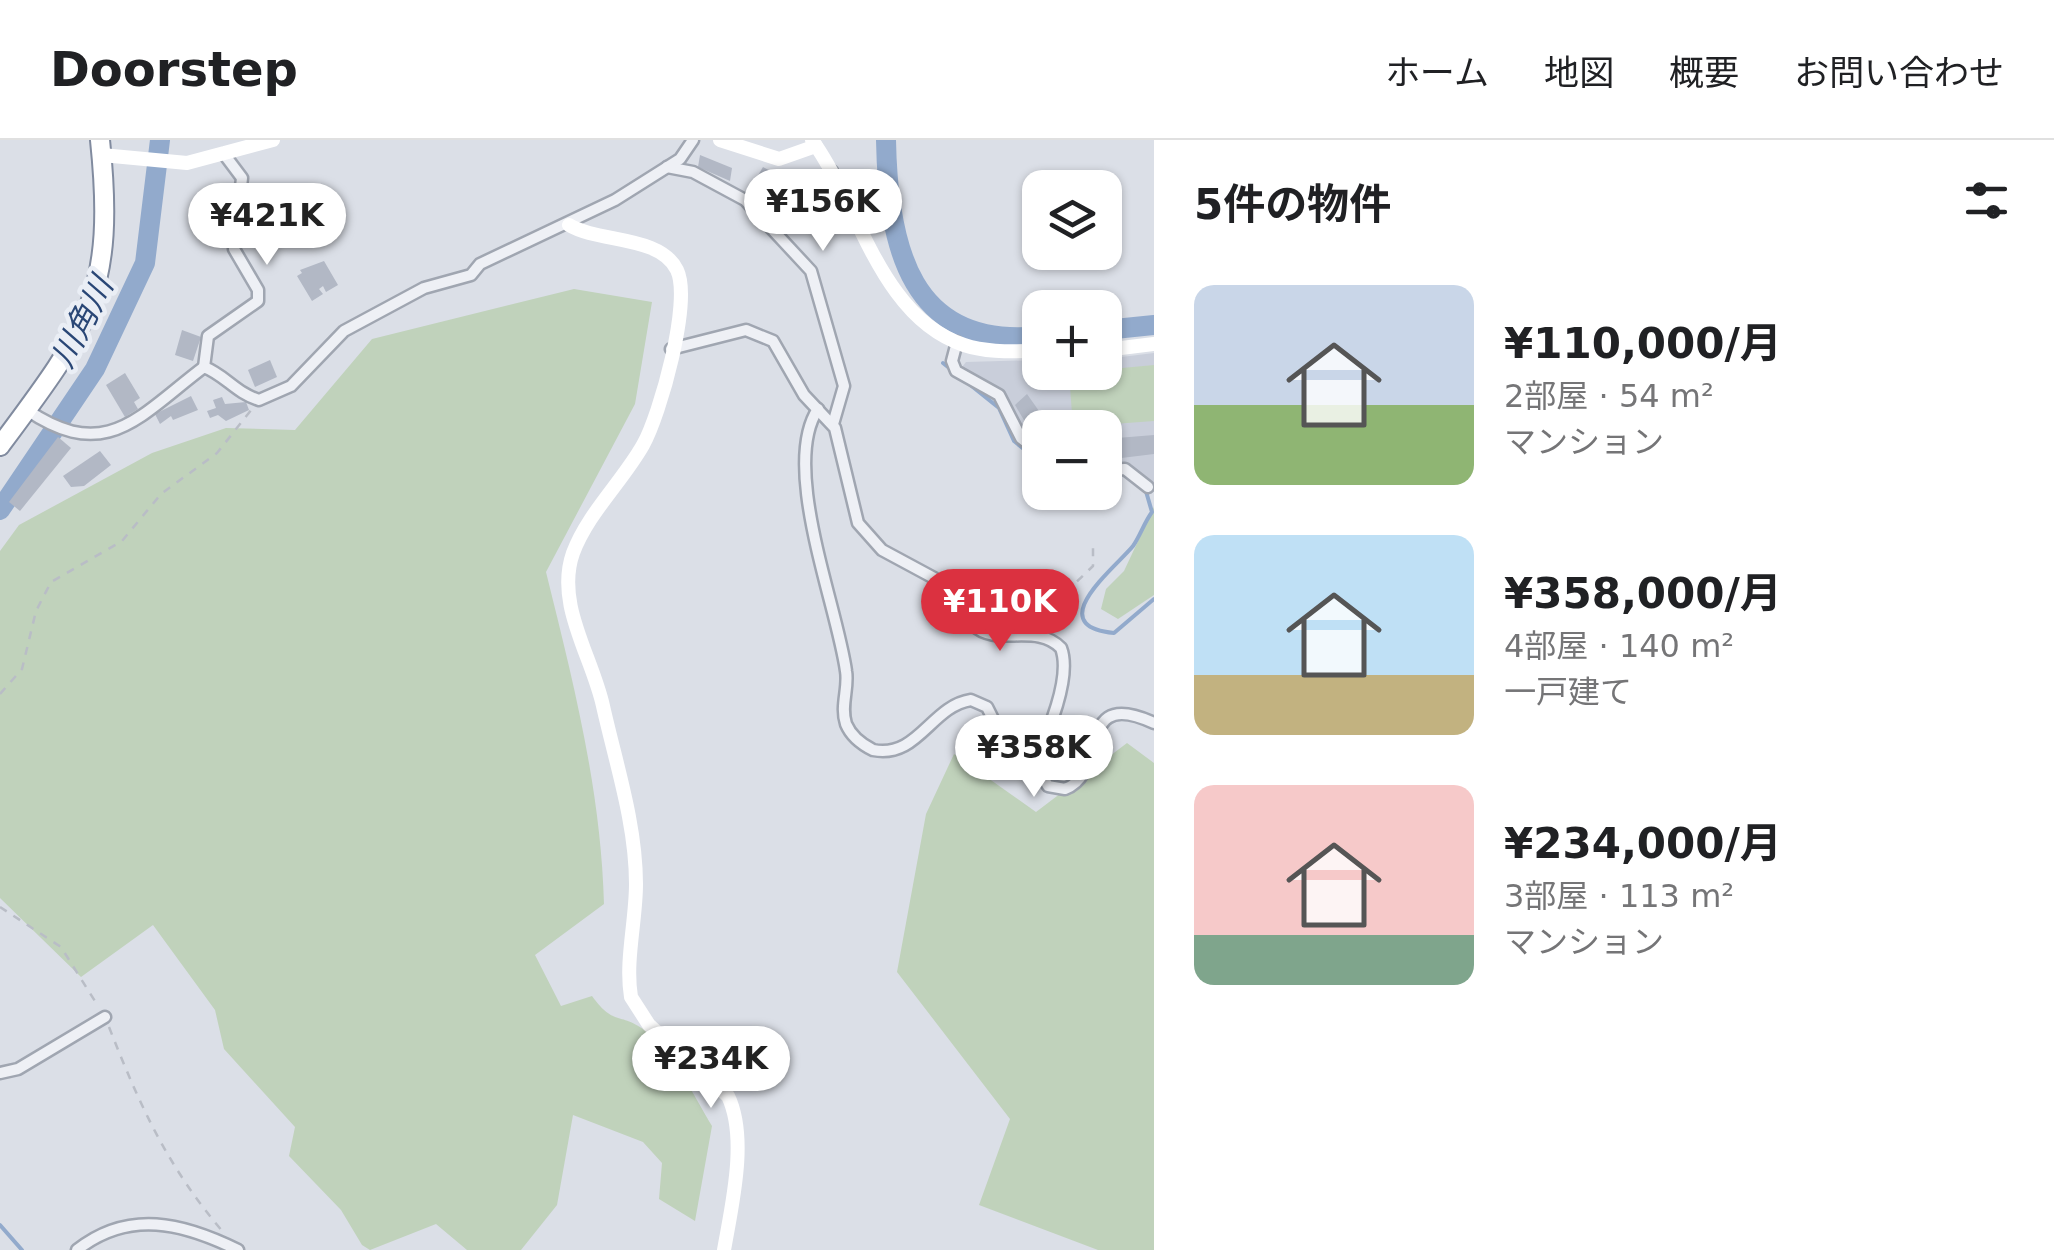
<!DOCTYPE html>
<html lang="ja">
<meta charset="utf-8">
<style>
:root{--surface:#fff;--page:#f2f2f2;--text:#202124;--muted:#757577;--line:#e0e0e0;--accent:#db3140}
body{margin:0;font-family:"DejaVu Sans","Noto Sans JP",sans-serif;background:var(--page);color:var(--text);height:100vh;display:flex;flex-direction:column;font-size:38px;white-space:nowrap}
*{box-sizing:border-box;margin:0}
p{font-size:32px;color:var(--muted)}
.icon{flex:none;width:55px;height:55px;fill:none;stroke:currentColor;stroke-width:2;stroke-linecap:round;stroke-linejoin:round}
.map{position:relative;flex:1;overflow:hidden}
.sheet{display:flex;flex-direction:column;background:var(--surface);width:900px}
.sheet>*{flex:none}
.tools{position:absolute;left:1022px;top:30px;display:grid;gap:20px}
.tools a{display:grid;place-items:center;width:100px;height:100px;border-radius:20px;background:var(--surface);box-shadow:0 2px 8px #0004;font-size:50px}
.price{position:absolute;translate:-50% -85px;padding:0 22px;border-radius:35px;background:#fff;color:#222;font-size:32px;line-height:65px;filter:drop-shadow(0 2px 5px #0008)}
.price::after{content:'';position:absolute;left:50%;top:60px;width:30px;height:22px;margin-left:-15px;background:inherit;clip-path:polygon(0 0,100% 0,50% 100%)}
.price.selected{background:var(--accent);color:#fff}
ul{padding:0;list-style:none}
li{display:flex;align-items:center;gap:30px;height:250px;padding:0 40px}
li span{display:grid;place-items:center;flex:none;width:280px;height:200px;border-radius:20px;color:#555}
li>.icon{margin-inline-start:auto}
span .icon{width:120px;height:120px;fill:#fffc;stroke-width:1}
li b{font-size:42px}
h2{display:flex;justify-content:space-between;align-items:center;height:120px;padding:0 40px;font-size:42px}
header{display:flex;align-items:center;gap:60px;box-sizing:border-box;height:140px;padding:0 50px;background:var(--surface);border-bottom:2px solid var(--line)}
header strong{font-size:48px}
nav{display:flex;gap:55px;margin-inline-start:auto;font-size:35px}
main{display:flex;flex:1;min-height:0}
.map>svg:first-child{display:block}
</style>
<header>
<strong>Doorstep</strong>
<nav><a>ホーム</a><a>地図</a><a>概要</a><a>お問い合わせ</a></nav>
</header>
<main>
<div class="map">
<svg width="1154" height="1110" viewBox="0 0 1154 1110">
<rect width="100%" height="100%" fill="#dbdfe7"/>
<polygon fill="#c9ceda" points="1154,213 1154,343 1105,326 1105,288 1040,288 1040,309 1019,287 1006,258 962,227 966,222 1040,220 1040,232 1105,232 1105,219"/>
<g fill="#c0d2bb">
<path d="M574,149L652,162L635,264L546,432C573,541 601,650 604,764L535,815L561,866L592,856C614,886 618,872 643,889C673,910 693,955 712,986L695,1081L659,1059L662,1023L643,1002L573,975L557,1065L521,1110H467L436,1084L370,1110L362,1105L341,1070L289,1016L295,987L224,909L215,870L153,785L81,837L0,758V411L19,385L152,313L226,288L295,290L372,199Z"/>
<polygon points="1154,225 1154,281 1073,287 1069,233"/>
<polygon points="1154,367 1154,455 1118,479 1101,469 1106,449 1124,431"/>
<polygon points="1127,603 1154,623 1154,1110 1098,1110 979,1065 1010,979 897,832 926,674 954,614 1036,672"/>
</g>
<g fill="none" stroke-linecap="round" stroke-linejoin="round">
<g stroke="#92aacc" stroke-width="4">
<polyline points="943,223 999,268 1014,301 1040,322"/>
<polyline points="1105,337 1125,334"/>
<path d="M1145,348L1152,372C1144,383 1140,396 1133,406C1116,427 1040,486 1114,493L1154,459"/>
<polyline points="0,1085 22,1110"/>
</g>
<g stroke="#92aacc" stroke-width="20">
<path d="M886,0C888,106 910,210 1040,196"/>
<polyline points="1105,190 1154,185"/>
<polyline points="0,370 95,229 145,123 160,0"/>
</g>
</g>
<g fill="#b2b8c5">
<polygon points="700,15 732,28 730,41 698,27"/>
<polygon points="763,27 774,33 769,42 776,46 781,38 800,50 793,63 754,42"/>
<polygon points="813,57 838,87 830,94 825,90 821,94 795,75"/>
<polygon points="324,121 338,145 326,152 323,146 319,149 323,154 312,161 297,136 302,133 300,130"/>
<polygon points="182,190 201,197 193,221 175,215"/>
<polygon points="270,220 277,237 255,247 248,230"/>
<polygon points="125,233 140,258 134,262 138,269 125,277 106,245"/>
<polygon points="1027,254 1051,288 1040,288 1040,307 1015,265"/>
<polygon points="191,256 198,270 173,280 171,276 160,284 155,274"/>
<polygon points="222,257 225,264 246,262 249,270 226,281 218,275 210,278 207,271 216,268 213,260"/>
<polygon points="1154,295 1154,314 1105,320 1105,299"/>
<polygon points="58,297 71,308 20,371 9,362"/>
<polygon points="100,311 111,325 84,346 71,347 63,336"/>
</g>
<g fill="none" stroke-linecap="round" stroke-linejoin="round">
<g stroke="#a0a6b1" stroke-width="15">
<g id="street">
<polyline points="667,27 693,32 745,60 811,131 844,246 833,284"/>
<polyline points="809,46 832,31"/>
<polyline points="825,61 842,50"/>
<polyline points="957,202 952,221 956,231 999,255 1021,298 1040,313"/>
<polyline points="671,209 746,190 773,201 804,255 835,288 858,383 882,410 934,438"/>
<polyline points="204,227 208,196 258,161 258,150 234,109 242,38 224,14"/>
<path d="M818,269C780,326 837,465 846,531C849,548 840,566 846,584C851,596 861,604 873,610C918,619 931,566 971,560L987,567L1005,603L1034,624"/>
<path d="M27,270C107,324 139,276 204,227C225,235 236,253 259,260L291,246L344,191L424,148L471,135L480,124L615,60L680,19L693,0"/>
<polyline points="1105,330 1125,329 1148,347"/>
<path d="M973,485C996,508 1036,482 1061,508C1072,537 1048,594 1034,621L1048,646L1065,649C1110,632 1074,546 1154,583"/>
<polyline points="0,933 18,929 105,877"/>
<path d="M77,1110C129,1069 183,1083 238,1110"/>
</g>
</g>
<g stroke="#818b9f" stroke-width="22">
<path id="highway" d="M0,306C88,188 116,153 100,0"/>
</g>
<g stroke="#b9bdc6" stroke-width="2.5" stroke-dasharray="8 8" stroke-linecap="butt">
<polyline points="1044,488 1039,478 1093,426 1093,408"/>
<polyline points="0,554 22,529 36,471 51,442 122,401 161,354 217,313 252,269"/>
<polyline points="0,767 61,807 98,866"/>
<path d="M109,887C140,966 167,1026 223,1092"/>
</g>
<use href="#street" stroke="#eef0f5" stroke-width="10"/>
<g stroke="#fff" stroke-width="14">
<polyline points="720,0 779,19 816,6"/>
<path d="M812,0C859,65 880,177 964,205C988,213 1015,211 1040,211"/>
<polyline points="102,15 187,23 273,0"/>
<path d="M569,85C599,103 660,95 677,130C692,161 660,275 643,305C622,342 588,373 573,413C555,464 592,516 603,566C616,624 636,684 636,744C636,781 625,821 631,857L649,885L728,956C748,998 732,1064 724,1110"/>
<polyline points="1105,210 1154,204"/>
</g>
<use href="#highway" stroke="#fff" stroke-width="18"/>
</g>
<g text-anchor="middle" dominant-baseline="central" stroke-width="9" stroke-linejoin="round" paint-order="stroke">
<g font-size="32" font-style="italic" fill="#2a4776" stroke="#eaeef5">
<text transform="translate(82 182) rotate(-63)">川角川</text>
</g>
</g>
</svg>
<div class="tools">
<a><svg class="icon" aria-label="layers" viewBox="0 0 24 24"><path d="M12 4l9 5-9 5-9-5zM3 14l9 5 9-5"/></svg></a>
<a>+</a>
<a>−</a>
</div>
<b class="price" style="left:823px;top:114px">¥156K</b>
<b class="price" style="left:267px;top:128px">¥421K</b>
<b class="price selected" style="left:1000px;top:514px">¥110K</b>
<b class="price" style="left:1034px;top:660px">¥358K</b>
<b class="price" style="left:711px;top:971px">¥234K</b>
</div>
<section class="sheet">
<h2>5件の物件<svg class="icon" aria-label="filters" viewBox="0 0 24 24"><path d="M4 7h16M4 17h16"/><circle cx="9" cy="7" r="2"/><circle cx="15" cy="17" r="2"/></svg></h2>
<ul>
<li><span style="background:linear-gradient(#c9d6e8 60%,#8fb573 0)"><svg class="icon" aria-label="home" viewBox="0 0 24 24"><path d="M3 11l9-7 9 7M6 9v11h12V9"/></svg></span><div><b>¥110,000/月</b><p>2部屋 · 54 m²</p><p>マンション</p></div></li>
<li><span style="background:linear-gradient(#bfe0f5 70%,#c2b280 0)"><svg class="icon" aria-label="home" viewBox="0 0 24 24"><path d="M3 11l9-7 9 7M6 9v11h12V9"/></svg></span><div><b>¥358,000/月</b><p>4部屋 · 140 m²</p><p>一戸建て</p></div></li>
<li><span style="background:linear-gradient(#f6c9c9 75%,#7fa58c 0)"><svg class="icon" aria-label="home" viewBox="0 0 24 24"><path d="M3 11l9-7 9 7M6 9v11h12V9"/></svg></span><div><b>¥234,000/月</b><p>3部屋 · 113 m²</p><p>マンション</p></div></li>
</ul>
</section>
</main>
